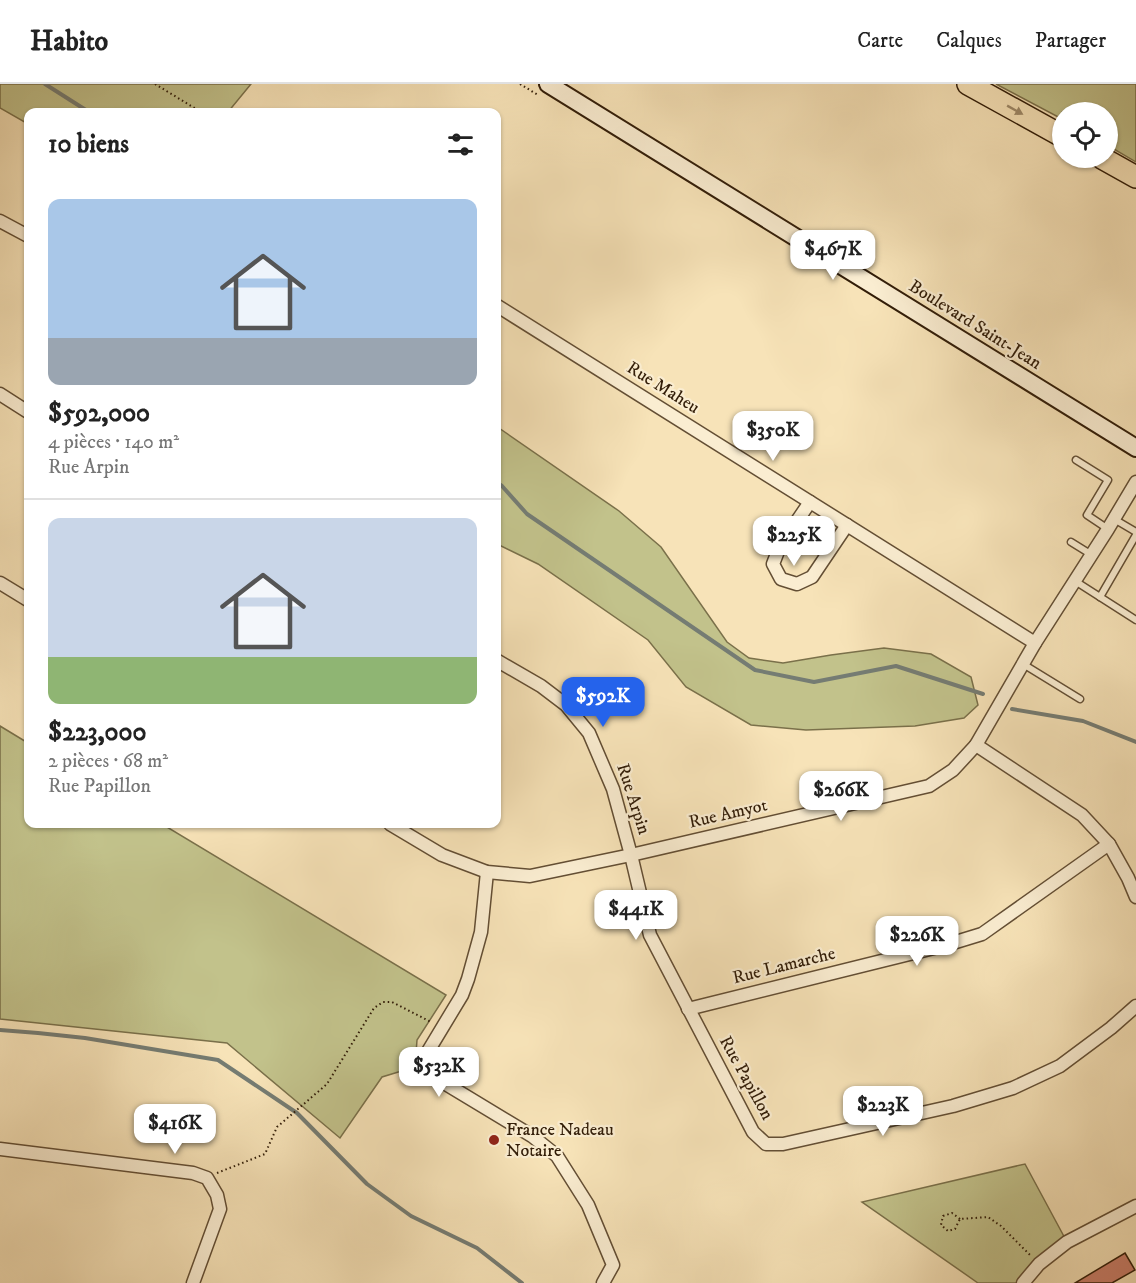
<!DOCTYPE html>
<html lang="fr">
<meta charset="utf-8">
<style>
:root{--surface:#fff;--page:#f2f2f2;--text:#222;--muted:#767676;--line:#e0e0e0;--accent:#2563eb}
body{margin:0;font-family:"IM FELL DW Pica",serif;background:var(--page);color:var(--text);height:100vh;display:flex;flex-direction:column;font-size:22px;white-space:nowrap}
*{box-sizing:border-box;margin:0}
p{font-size:20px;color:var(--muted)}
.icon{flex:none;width:33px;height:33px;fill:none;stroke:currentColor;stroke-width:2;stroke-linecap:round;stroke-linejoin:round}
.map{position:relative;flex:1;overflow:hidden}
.sheet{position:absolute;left:24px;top:24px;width:477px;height:720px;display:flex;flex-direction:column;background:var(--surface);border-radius:12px;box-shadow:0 2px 4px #0004}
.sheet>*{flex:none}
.controls{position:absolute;left:1052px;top:18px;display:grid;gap:12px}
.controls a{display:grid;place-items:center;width:66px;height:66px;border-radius:50%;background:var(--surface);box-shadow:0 2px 4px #0004;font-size:30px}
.price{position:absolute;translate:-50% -51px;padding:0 14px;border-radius:12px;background:#fff;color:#222;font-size:20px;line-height:39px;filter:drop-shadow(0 2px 3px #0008)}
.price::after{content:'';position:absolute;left:50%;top:36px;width:18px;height:14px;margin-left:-9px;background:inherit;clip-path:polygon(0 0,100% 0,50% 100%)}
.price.current{background:var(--accent);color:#fff}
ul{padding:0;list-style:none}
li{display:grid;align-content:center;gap:12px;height:318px;padding:0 24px}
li+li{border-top:2px solid var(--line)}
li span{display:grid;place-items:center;height:186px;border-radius:12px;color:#555}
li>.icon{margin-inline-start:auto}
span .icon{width:108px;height:108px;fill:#fffc;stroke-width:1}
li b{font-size:26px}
h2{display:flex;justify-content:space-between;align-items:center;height:72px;padding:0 24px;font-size:26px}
header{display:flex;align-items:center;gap:36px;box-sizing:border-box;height:84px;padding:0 30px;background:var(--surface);border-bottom:2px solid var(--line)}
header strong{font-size:28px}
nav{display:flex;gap:33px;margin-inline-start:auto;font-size:21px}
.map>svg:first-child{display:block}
</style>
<header>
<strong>Habito</strong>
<nav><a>Carte</a><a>Calques</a><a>Partager</a></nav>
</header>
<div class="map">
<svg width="1136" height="1199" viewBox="0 0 1136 1199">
<rect width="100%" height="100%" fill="#f7e3b8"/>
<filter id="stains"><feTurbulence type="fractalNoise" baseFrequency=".00333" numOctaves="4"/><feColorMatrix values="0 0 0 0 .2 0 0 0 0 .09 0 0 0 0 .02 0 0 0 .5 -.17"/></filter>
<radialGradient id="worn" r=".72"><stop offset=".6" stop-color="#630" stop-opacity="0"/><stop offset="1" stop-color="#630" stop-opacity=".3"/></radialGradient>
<g fill="#c2c28b" stroke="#7a704a" stroke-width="1.5">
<polygon points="0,0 251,0 228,28 28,28 28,40 0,24"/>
<polygon points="996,0 1136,0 1136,78 1107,61 1107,28 1062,28 1062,35"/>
<polygon points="496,342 619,427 661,463 727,558 749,574 783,579 831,571 884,564 931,570 971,593 978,621 964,634 915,642 806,646 751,641 686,603 648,556 538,480 497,460"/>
<polygon points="0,642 28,659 28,740 162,740 446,911 417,956 415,983 382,993 340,1054 227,959 0,935"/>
<polygon points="1025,1080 1067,1158 1023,1199 978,1199 862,1118"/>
</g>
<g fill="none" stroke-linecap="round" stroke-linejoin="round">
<g stroke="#757c73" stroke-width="4">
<polyline points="45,0 89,28"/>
<polyline points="496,398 502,402 527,430 755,586 814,598 896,582 983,610"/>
<polyline points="1012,625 1083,637 1136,658"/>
<polyline points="0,946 38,949 85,954 218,976 297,1029 367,1100 411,1132 477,1164 522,1199"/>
</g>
</g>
<polygon fill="#ca7e6a" stroke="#321d08" stroke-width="1.5" points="1125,1169 1135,1186 1112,1199 1075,1199"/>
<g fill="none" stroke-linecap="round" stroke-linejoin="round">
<g stroke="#634e34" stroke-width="9">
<g id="lane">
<polyline points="1076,376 1108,396 1087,431 1108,445"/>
<polyline points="1114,435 1136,448"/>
<polyline points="1071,458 1092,471"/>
<polyline points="1075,497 1136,536"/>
<polyline points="1100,513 1136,451"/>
<polyline points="1023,580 1080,615"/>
</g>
</g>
<g stroke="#634e34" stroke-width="15">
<g id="street">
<polyline points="0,137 28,152"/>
<polyline points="496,221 1035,559"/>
<polyline points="0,310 28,328"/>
<polyline points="810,418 780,462 773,480 781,495 797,500 812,493 847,441"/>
<polyline points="0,499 28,516"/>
<polyline points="496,576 541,602 566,621 589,649 613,705 631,771 650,851 753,1048 766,1060 783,1060 953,1022 1013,1004 1060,982 1111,944 1136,922"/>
<polyline points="976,661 1082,731 1109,760 1128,794 1136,813"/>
<polyline points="390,740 442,771 487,788 530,792 631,771 929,702 953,686 976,661 1035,559 1108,445 1136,398"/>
<polyline points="487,788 481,848 468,895 462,911 427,969 430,982 436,994 532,1052 557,1072 588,1121 613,1181 603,1199"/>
<polyline points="688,925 946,861 982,850 1109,760"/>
<polyline points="0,1065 193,1089 207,1094 217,1111 220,1125 193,1199"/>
<polyline points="1023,1199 1039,1180 1067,1158 1136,1122"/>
</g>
</g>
<g stroke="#321d08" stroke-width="20">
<polyline id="secondary" points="548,0 1136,364"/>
</g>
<g stroke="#321d08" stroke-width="24">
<g id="highway">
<polyline points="968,0 1062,52"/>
<polyline points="1102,74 1136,93"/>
</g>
</g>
<g stroke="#321d08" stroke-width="2" stroke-dasharray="1.5 3" stroke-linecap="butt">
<polyline points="155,0 201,28"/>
<polyline points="520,0 538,11"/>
<polyline points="217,1089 265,1070 277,1043 327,1000 374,924 383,918 392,918 431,938"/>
<polyline points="960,1135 952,1129 943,1132 941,1141 948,1147 955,1145 960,1135 988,1133 1001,1142 1031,1172"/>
</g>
<use href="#lane" stroke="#faedd1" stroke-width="6"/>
<use href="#street" stroke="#faedd1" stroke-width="12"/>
<use href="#secondary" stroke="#faedd1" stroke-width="16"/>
<use href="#highway" stroke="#f7e3b8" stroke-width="21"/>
</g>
<defs><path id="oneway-solid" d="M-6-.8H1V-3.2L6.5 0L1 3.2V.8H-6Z" transform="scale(1.5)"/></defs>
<use fill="#9e8a69" href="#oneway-solid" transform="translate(1015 26) rotate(29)"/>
<circle fill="#8f2418" stroke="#faedd1" stroke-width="2" cx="494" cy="1056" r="6"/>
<g text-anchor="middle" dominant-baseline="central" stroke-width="4.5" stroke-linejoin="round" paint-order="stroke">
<g font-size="18" fill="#321d08" stroke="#faedd1">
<text transform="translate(975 241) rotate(32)">Boulevard Saint-Jean</text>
<text transform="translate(663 304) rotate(32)">Rue Maheu</text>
<text transform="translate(633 715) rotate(72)">Rue Arpin</text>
<text transform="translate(728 730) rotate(-13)">Rue Amyot</text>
<text transform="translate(784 882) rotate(-14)">Rue Lamarche</text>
<text transform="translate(746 994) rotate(61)">Rue Papillon</text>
</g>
<g font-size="18" fill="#321d08" stroke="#faedd1" text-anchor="start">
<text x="506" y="1046">France Nadeau<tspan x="506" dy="21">Notaire</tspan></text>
</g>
</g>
<rect width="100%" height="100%" filter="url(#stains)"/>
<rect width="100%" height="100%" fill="url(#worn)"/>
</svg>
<div class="controls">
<a><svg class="icon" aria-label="locate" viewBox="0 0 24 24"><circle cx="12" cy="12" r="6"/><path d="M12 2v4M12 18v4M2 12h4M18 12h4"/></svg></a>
</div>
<b class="price" style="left:833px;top:197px">$467K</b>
<b class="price" style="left:773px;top:378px">$350K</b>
<b class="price" style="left:794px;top:483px">$225K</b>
<b class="price current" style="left:603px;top:644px">$592K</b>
<b class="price" style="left:841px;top:738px">$266K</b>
<b class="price" style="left:636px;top:857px">$441K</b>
<b class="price" style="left:917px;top:883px">$226K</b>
<b class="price" style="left:439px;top:1014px">$532K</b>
<b class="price" style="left:883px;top:1053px">$223K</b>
<b class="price" style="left:175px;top:1071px">$416K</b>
<section class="sheet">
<h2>10 biens<svg class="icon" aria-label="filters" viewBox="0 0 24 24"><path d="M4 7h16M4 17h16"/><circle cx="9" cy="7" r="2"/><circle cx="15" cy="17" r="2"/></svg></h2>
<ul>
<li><span style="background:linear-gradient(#a9c7e8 75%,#9aa5b1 0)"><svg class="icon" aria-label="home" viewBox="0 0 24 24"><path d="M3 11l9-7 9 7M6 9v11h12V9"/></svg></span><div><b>$592,000</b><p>4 pièces · 140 m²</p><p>Rue Arpin</p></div></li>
<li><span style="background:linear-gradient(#c9d6e8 75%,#8fb573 0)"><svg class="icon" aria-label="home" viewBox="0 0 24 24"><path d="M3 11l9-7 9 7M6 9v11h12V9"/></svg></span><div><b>$223,000</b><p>2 pièces · 68 m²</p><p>Rue Papillon</p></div></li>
</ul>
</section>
</div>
